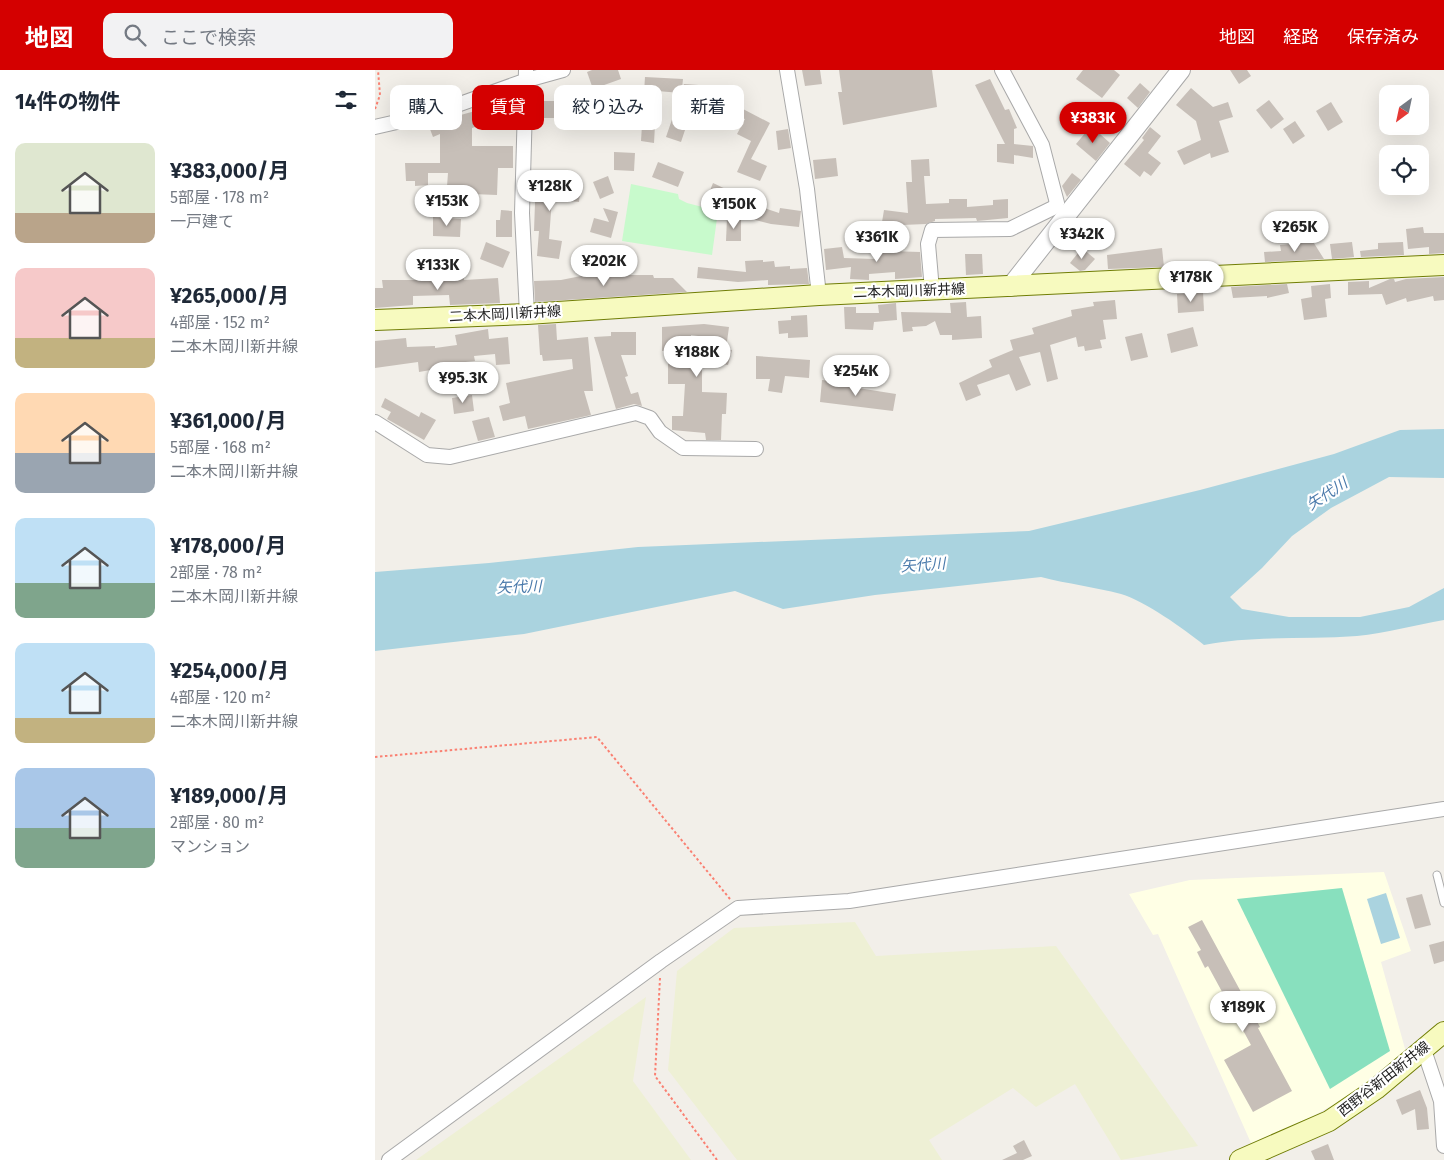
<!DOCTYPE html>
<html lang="ja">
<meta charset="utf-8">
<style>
:root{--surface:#fff;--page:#f2f2f3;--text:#1f2937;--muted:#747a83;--accent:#d40000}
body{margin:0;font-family:"Fira Sans","Noto Sans JP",sans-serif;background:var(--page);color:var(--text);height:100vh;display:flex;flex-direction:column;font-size:19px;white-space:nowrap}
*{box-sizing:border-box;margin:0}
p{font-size:16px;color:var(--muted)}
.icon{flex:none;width:28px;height:28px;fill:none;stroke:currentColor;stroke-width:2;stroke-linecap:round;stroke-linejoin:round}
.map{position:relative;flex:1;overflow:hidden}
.details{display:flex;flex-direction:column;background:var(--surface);width:375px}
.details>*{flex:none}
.banner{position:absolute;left:15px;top:15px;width:475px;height:45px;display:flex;gap:10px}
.needle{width:32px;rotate:213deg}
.tools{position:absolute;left:1004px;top:15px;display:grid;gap:10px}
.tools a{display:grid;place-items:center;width:50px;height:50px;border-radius:10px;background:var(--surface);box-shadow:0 5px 20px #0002;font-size:25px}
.price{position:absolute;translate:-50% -42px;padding:0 11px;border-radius:18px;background:#fff;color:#222;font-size:16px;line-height:32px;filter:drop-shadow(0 1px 2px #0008)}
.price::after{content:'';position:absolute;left:50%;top:30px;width:15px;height:11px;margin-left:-8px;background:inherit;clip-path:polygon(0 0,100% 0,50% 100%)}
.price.selected{background:var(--accent);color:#fff}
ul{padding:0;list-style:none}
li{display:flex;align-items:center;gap:15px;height:125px;padding:0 15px}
li span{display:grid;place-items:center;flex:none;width:140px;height:100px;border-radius:10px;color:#555}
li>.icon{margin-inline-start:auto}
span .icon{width:60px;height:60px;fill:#fffc;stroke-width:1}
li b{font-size:21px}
h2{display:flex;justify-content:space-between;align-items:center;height:60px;padding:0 15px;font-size:21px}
.tag{padding:0 18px;border-radius:10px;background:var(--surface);box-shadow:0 5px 20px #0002;font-size:18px;line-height:45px}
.tag.selected{background:var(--accent);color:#fff}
header{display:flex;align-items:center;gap:30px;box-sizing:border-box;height:70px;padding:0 25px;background:var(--accent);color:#fff}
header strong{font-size:24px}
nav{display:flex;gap:28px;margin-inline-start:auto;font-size:18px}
.search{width:350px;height:45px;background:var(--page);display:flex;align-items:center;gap:12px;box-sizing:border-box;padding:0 18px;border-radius:10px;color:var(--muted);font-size:19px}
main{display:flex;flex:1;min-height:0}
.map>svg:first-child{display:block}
</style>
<header>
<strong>地図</strong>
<div class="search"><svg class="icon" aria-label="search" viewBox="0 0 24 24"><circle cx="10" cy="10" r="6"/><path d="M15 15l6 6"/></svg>ここで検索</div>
<nav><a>地図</a><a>経路</a><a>保存済み</a></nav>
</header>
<main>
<section class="details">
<h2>14件の物件<svg class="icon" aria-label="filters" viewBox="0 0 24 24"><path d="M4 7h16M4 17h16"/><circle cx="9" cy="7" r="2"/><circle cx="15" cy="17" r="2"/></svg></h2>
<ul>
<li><span style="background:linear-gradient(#dfe7d0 70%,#b9a48a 0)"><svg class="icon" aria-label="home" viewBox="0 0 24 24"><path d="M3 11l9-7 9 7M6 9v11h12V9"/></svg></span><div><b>¥383,000/月</b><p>5部屋 · 178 m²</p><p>一戸建て</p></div></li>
<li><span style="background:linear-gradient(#f6c9c9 70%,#c2b280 0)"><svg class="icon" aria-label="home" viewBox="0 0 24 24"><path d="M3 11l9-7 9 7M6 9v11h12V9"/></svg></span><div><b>¥265,000/月</b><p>4部屋 · 152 m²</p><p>二本木岡川新井線</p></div></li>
<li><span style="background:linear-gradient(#ffd9b3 60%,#9aa5b1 0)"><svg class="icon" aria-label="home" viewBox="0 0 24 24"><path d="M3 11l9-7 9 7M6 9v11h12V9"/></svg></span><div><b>¥361,000/月</b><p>5部屋 · 168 m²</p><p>二本木岡川新井線</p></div></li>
<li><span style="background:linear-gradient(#bfe0f5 65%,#7fa58c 0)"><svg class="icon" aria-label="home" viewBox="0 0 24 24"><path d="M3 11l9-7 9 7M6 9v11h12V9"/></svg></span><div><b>¥178,000/月</b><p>2部屋 · 78 m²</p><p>二本木岡川新井線</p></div></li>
<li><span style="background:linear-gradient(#bfe0f5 75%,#c2b280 0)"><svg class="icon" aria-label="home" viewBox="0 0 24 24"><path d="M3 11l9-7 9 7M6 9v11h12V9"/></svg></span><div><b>¥254,000/月</b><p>4部屋 · 120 m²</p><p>二本木岡川新井線</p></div></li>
<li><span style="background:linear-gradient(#a9c7e8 60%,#7fa58c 0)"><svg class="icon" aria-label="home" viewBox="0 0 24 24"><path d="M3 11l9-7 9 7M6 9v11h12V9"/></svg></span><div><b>¥189,000/月</b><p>2部屋 · 80 m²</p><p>マンション</p></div></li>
</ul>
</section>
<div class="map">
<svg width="1069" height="1090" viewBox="0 0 1069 1090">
<rect width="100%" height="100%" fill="#f2efe9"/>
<polygon fill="#ffffe5" points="1009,802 1036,881 1006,892 1032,986 986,1019 931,1050 876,1073 783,864 778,865 754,824 815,810"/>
<g fill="#eef0d5">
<polygon points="480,852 501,886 681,876 823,1076 746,1090 700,1014 661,1037 638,1018 554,1070 567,1090 362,1090 293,1000 302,901 359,858"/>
<polygon points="271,927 258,1011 316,1090 41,1090"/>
</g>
<polygon fill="#c8facc" points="256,114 303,124 304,129 312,133 343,141 337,185 247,171"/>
<polygon fill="#88e0be" points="967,818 1015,981 955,1019 862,829"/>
<g fill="#aad3df">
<path d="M1069,359V408L1014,407L956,438L917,466L887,498L855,527L867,539L914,547H985L1034,537L1069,518V550C1040,555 1011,563 982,566C931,570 878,565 829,575C809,559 770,531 746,524C720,517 693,514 666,507L500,525L408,539L360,521L149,564L0,581V502L114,493L263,477L654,461L825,420L959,384L1025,360Z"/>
<polygon points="1011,823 1025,868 1006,874 992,829"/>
</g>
<g fill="#c7bfb8">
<polygon points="217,0 243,0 246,9 218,19 212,2"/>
<polygon points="427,0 445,0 447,14 430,16"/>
<polygon points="464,0 557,0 562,37 468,55 463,22 467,22"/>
<polygon points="708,0 739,0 745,5 727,28 701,9"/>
<polygon points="855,0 872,0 876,6 864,14"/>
<polygon points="270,7 308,9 307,19 309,14 338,16 337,31 320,30 306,72 291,67 306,23 282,21 279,73 266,71"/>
<polygon points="615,9 630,40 634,39 642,58 639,59 639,74 658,76 658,88 639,85 639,94 622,92 622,74 630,74 600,15"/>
<polygon points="765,13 775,22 763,38 752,28"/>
<polygon points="816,18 838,37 853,32 858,47 844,51 854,82 836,88 835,83 809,95 802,81 826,70 821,51 801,35"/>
<polygon points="894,30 909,49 896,59 881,40"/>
<polygon points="166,31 183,31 183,48 167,48"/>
<polygon points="351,32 369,37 368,39 395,53 376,89 392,96 385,111 362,102 376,71 362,64 370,49 348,43"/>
<polygon points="956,32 968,52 953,61 941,41"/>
<polygon points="138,37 138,56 120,56 120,51 97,58 97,76 138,76 138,98 123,98 122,125 97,124 96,132 71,130 73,103 53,103 53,115 40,116 40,111 31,111 30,93 65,93 65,64 58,67 53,54 111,38"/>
<polygon points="920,51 930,66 918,74 908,59"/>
<polygon points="716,56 735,73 721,91 701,74"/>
<polygon points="775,57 786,66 773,83 786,93 776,106 769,101 765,107 749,94 769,70 767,68"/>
<polygon points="413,59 416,78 403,80 401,61"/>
<polygon points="239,82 260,83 259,101 239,100"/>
<polygon points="461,88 463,106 440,109 438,90"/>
<polygon points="554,89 555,106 549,106 551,134 574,133 574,129 592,129 592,137 618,135 618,130 633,129 633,148 602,151 601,148 560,149 560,151 551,154 527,155 526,161 506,158 509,140 533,143 531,112 537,112 536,90"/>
<polygon points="283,92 309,102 303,117 277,107"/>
<polygon points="697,103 706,110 692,127 687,116"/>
<polygon points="161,105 177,106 177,112 206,115 204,132 177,129 174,169 187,171 184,189 162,186 164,161 159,161"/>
<polygon points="233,106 239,123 225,129 218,112"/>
<polygon points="338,113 359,123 353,138 332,128"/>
<polygon points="377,134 404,143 405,138 426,141 424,157 396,154 373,148"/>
<polygon points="228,138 243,142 236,168 215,162 219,148 234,152"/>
<polygon points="126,140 137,141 137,167 121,167 121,150 125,150"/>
<polygon points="58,147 86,149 85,167 58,166"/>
<polygon points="352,148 366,148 366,171 351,171"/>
<polygon points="710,152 721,160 712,174 700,166"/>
<polygon points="1048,157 1049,163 1069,163 1069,183 1054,184 1054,177 1033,179 1031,159"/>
<polygon points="926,170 937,170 949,189 890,192 889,182 906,181 905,175 926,173"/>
<polygon points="111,172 135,182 128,198 105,189"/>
<polygon points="977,172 979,187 957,189 955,174"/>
<polygon points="1028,172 1029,185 986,187 985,181 1003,179 1003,173"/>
<polygon points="514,176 514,181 545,182 547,207 520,209 520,202 494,204 494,210 475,209 476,197 451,200 449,179 467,177 469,188 501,189 500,177"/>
<polygon points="707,178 720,189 710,200 705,201 695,193"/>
<polygon points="787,178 789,197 733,199 732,185"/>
<polygon points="590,184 607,184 608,204 591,205"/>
<polygon points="388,190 388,192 399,191 400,197 415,196 415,199 432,198 434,214 393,215 393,210 363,212 322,208 323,197 371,202 370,191"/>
<polygon points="226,202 239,202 239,205 278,205 279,208 298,208 312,222 160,232 159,211 186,210"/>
<polygon points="59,206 59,209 89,208 89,210 123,208 125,233 75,235 74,225 38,226 38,235 0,238 0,218 8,218 7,210 40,210 40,207"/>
<polygon points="1069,207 1069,230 1059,231 1058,226 1032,232 1031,228 1011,235 1007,224 973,225 973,212 994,211 994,218 1015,209 1019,209 1020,212 1031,209"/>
<polygon points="912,214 914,223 892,228 892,226 858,228 856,217"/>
<polygon points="955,214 956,228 950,229 952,247 929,250 926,229 937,227 936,216"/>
<polygon points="828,222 829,241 803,243 802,224"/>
<polygon points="740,230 742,249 728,250 731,269 725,270 727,278 710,281 709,276 703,277 701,267 675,275 683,309 672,312 665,282 644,287 656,315 641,321 634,304 602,315 606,325 591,331 584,313 617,297 614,290 638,280 635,270 659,264 657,258 697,246 696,240 719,236 718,232"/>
<polygon points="591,232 592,247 606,246 607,268 577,270 577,265 565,265 560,251 551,256 537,257 538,261 528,262 526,242 576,243 575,233"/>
<polygon points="521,233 522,250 499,252 498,260 470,259 469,237 481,237 481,243 504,243 503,235"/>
<polygon points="432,245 433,267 413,268 413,263 404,264 403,251 416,250 416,246"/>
<polygon points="181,254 182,270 213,267 218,321 209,321 216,345 153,359 150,346 128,351 124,336 135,333 131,313 198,299 197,289 168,291 167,285 165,285 163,255"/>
<polygon points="329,254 354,257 351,279 357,280 353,295 332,291 337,268 316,265 316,287 327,287 327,322 352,323 351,344 347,344 346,370 331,370 330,363 297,360 297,346 308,346 310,314 293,314 293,280 287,281 287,257"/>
<polygon points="818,257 823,276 796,283 792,264"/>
<polygon points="113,259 114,269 133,267 135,294 121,295 120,284 99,286 100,291 81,293 82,306 68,308 67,298 44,302 43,292 0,298 0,271 31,268 32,277 60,276 60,278 82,275 80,265"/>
<polygon points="236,262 261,262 261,285 246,285 253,306 250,307 256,324 263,322 267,336 259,334 241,339 219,267 236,266"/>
<polygon points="767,263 773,287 756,291 750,267"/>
<polygon points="381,286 435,290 434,308 410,306 407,323 393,321 395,309 381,309"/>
<polygon points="476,287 496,296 492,304 472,295"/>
<polygon points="447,310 465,312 464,315 521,324 518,341 445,332"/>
<polygon points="97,325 99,341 79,344 77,328"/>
<polygon points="10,328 44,347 46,342 61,350 49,370 12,349 16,342 6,337"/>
<polygon points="114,347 120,367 103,371 97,351"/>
<polygon points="1047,824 1056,855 1040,859 1031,828"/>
<polygon points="827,850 885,957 883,958 917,1021 878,1042 849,990 876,975 833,896 830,898 822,882 826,880 813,857"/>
<polygon points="1069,871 1069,891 1059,894 1054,875"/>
<polygon points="1045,1020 1052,1038 1054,1059 1042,1060 1040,1039 1027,1045 1021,1030"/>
<polygon points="649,1070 657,1086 648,1090 627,1090 642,1083 638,1076"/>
<polygon points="953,1074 959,1090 940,1090 936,1081"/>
</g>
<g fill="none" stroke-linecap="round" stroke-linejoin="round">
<g stroke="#a9a9a9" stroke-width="9">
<polyline id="service" points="1062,805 1069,833"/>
</g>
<g stroke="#a9a9a9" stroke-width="16">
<g id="minor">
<polyline points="151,0 147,143 152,244"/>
<polyline points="412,0 432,119 444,225"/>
<polyline points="0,57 57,44 152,10 188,0"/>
<polyline points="557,220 553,174 557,160 635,159 678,138 682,133 667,75 627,0"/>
<polyline points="0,352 52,385 75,387 261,343 275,348 285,362 308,378 381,379"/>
<polyline points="1049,980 1066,1031 1069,1076"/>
<polyline points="14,1090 286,891 363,838 474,831 1069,739"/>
</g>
</g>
<g stroke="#a9a9a9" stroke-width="20">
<polyline id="tertiary" points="635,217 806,0"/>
</g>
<g stroke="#707d05" stroke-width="22">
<g id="secondary">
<polyline points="0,250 152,244 444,225 1069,195"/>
<polyline points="865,1090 954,1051 1001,1019 1069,962"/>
</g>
</g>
<g stroke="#fa8072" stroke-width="2" stroke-dasharray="2.5 2.5" stroke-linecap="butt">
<polyline points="0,39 5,25 3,0"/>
<polyline points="0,687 222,667 355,829"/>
<polyline points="285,908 280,1006 342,1090"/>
</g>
<use href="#service" stroke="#fff" stroke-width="7"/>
<use href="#minor" stroke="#fff" stroke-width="14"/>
<use href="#tertiary" stroke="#fff" stroke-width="18"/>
<use href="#secondary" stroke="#f7fabf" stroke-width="20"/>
</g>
<g text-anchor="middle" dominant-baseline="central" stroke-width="4.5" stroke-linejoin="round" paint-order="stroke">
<g font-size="14" fill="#222" stroke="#fff">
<text transform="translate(534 221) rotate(-2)">二本木岡川新井線</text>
<text transform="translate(130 244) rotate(-3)">二本木岡川新井線</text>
<text transform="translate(1009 1009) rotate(-38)">西野谷新田新井線</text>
</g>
<g font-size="15" font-style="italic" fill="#4a7aab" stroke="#fff">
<text transform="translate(952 424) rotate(-33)">矢代川</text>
<text transform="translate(548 495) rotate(-4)">矢代川</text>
<text transform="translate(144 517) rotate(-2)">矢代川</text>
</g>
</g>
</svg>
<div class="tools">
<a><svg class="needle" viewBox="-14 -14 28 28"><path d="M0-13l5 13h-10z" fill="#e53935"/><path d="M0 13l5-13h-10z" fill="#747a83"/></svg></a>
<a><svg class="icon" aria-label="locate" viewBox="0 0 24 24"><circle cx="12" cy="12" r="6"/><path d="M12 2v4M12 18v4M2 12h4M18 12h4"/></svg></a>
</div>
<b class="price selected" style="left:718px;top:74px">¥383K</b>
<b class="price" style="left:175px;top:142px">¥128K</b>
<b class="price" style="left:72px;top:157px">¥153K</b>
<b class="price" style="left:359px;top:160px">¥150K</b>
<b class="price" style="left:920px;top:183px">¥265K</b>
<b class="price" style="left:707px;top:190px">¥342K</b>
<b class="price" style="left:502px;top:193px">¥361K</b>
<b class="price" style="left:229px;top:217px">¥202K</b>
<b class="price" style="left:63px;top:221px">¥133K</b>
<b class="price" style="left:816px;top:233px">¥178K</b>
<b class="price" style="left:322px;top:308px">¥188K</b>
<b class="price" style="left:481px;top:327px">¥254K</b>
<b class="price" style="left:88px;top:334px">¥95.3K</b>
<b class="price" style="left:868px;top:963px">¥189K</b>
<div class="banner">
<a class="tag">購入</a>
<a class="tag selected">賃貸</a>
<a class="tag">絞り込み</a>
<a class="tag">新着</a>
</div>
</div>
</main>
